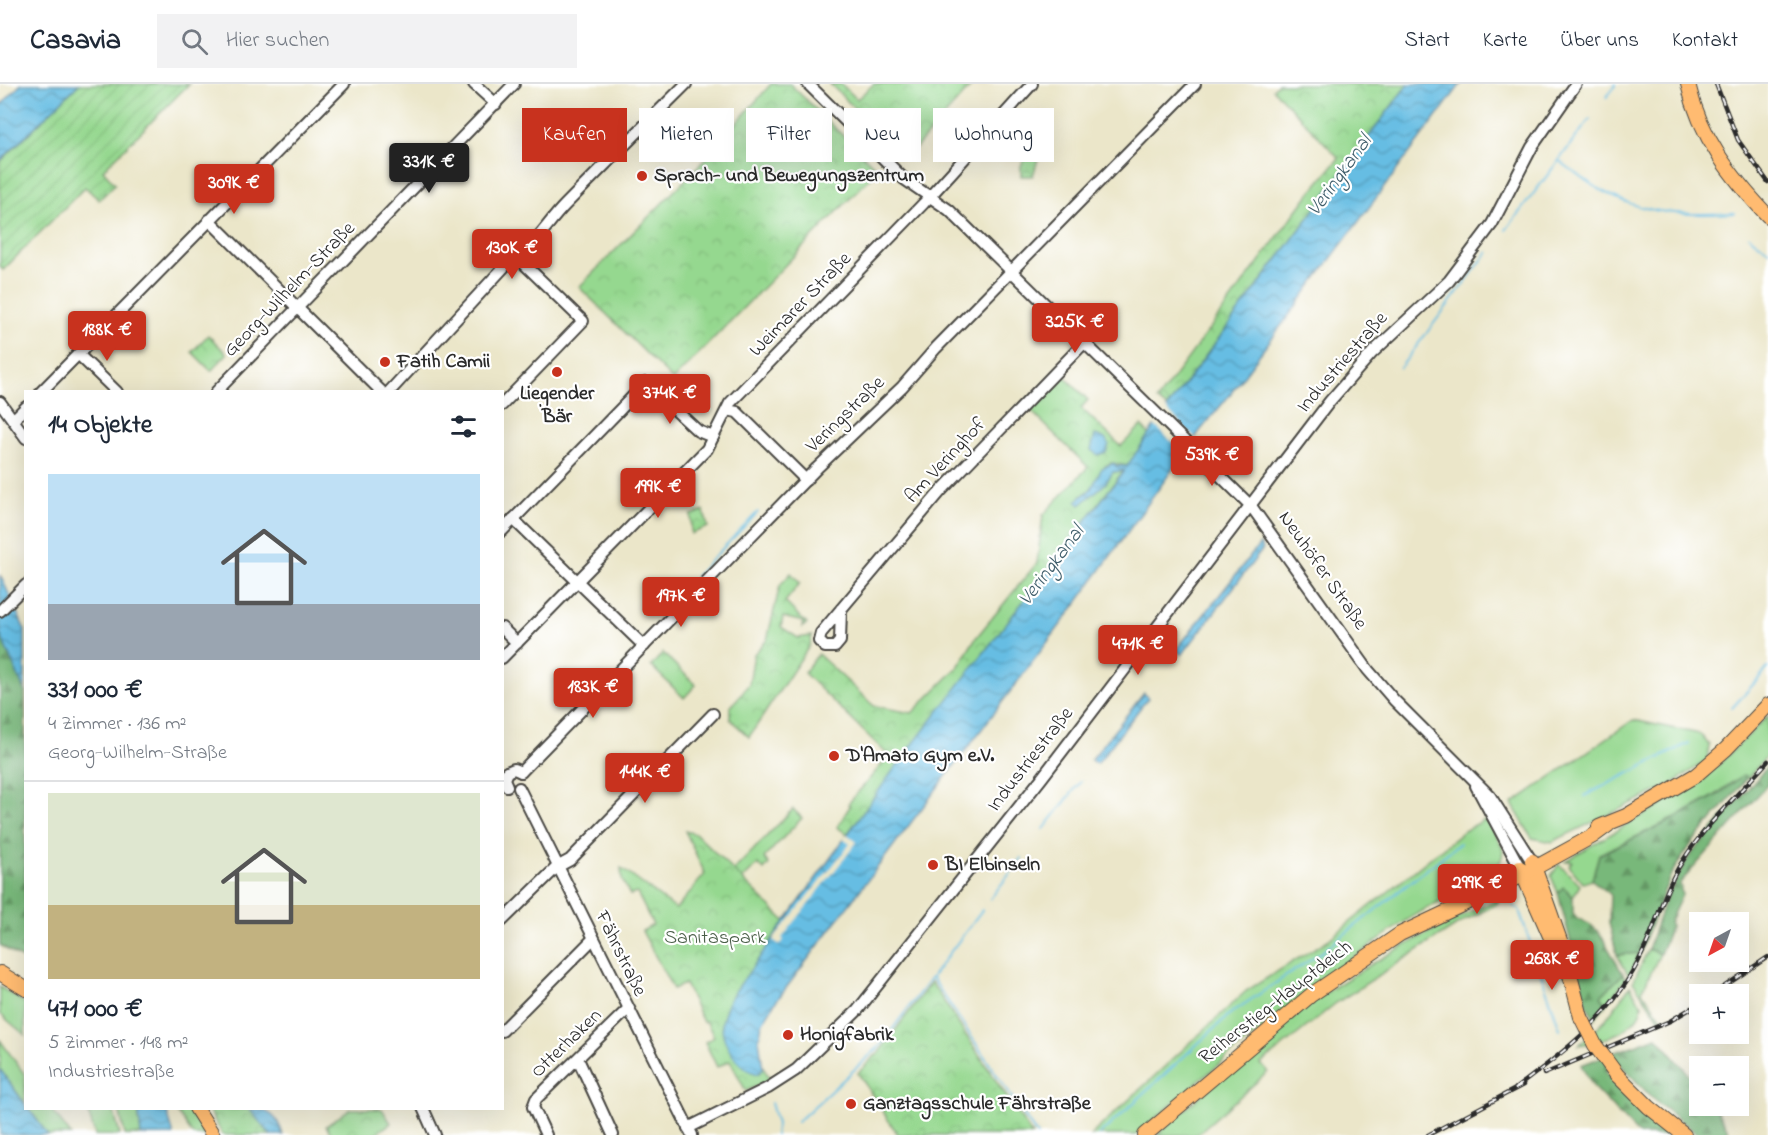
<!DOCTYPE html>
<html lang="de">
<meta charset="utf-8">
<style>
:root{--surface:#fff;--page:#f2f2f3;--text:#1f2937;--muted:#747a83;--line:#e0e1e3;--accent:#c8321e}
body{margin:0;font-family:"Indie Flower",sans-serif;background:var(--page);color:var(--text);height:100vh;display:flex;flex-direction:column;font-size:22px;white-space:nowrap}
*{box-sizing:border-box;margin:0}
p{font-size:20px;color:var(--muted)}
.icon{flex:none;width:33px;height:33px;fill:none;stroke:currentColor;stroke-width:2;stroke-linecap:round;stroke-linejoin:round}
.map{position:relative;flex:1;overflow:hidden}
.side{position:absolute;left:24px;top:306px;width:480px;height:720px;display:flex;flex-direction:column;background:var(--surface);border-radius:0px;box-shadow:0 6px 24px #0002}
.side>*{flex:none}
.top-card{position:absolute;left:522px;top:24px;width:570px;height:54px;display:flex;gap:12px}
.needle{width:39px;rotate:220deg}
.buttons{position:absolute;left:1689px;top:828px;display:grid;gap:12px}
.buttons a{display:grid;place-items:center;width:60px;height:60px;border-radius:0px;background:var(--surface);box-shadow:0 6px 24px #0002;font-size:30px}
.price{position:absolute;translate:-50% -51px;padding:0 14px;border-radius:6px;background:var(--accent);color:#fff;font-size:20px;line-height:39px;filter:drop-shadow(0 2px 3px #0008)}
.price::after{content:'';position:absolute;left:50%;top:36px;width:18px;height:14px;margin-left:-9px;background:inherit;clip-path:polygon(0 0,100% 0,50% 100%)}
.price.on{background:#222;color:#fff}
ul{padding:0;list-style:none}
li{display:grid;align-content:center;gap:12px;height:318px;padding:0 24px}
li+li{border-top:2px solid var(--line)}
li span{display:grid;place-items:center;height:186px;border-radius:0px;color:#555}
li>.icon{margin-inline-start:auto}
span .icon{width:108px;height:108px;fill:#fffc;stroke-width:1}
li b{font-size:26px}
h2{display:flex;justify-content:space-between;align-items:center;height:72px;padding:0 24px;font-size:26px}
.pill{padding:0 21px;border-radius:0px;background:var(--surface);box-shadow:0 6px 24px #0002;font-size:21px;line-height:54px}
.pill.on{background:var(--accent);color:#fff}
header{display:flex;align-items:center;gap:36px;box-sizing:border-box;height:84px;padding:0 30px;background:var(--surface);border-bottom:2px solid var(--line)}
header strong{font-size:28px}
nav{display:flex;gap:33px;margin-inline-start:auto;font-size:21px}
.search{width:420px;height:54px;background:var(--page);display:flex;align-items:center;gap:15px;box-sizing:border-box;padding:0 21px;border-radius:0px;color:var(--muted);font-size:22px}
.map>svg:first-child{display:block}
</style>
<header>
<strong>Casavia</strong>
<div class="search"><svg class="icon" aria-label="search" viewBox="0 0 24 24"><circle cx="10" cy="10" r="6"/><path d="M15 15l6 6"/></svg>Hier suchen</div>
<nav><a>Start</a><a>Karte</a><a>Über uns</a><a>Kontakt</a></nav>
</header>
<div class="map">
<svg width="1768" height="1051" viewBox="0 0 1768 1051">
<defs>
<pattern id="forest-firs" width="22" height="20" patternUnits="userSpaceOnUse" patternTransform="scale(1.5)"><rect width="22" height="20" fill="#78b87a"/><path d="M5 1l3.5 6h-7zM16 11l3.5 6h-7z" fill="#639664"/></pattern>
<pattern id="park-crowns" width="20" height="18" patternUnits="userSpaceOnUse" patternTransform="scale(1.5)"><rect width="20" height="18" fill="#95d88f"/><path d="M2 6a3 3 0 1 1 6 0M12 15a3 3 0 1 1 6 0" fill="none" stroke="#81ba7c"/></pattern>
<pattern id="garden-furrows" width="10" height="10" patternUnits="userSpaceOnUse" patternTransform="scale(1.5)"><rect width="10" height="10" fill="#95d88f"/><path d="M-1 1l2-2M0 10L10 0M9 11l2-2" fill="none" stroke="#81ba7c"/></pattern>
<pattern id="water-waves" width="16" height="10" patternUnits="userSpaceOnUse" patternTransform="scale(1.5)"><rect width="16" height="10" fill="#66bde3"/><path d="M0 5q4-4 8 0t8 0" fill="none" stroke="#549ab8"/></pattern>
</defs>
<rect width="100%" height="100%" fill="#fff"/>
<filter id="ink" filterUnits="userSpaceOnUse"><feTurbulence type="fractalNoise" baseFrequency=".0167" numOctaves="2"/><feDisplacementMap in="SourceGraphic" scale="12" xChannelSelector="R" yChannelSelector="G"/><feConvolveMatrix kernelMatrix="1 2 1 2 8 2 1 2 1" color-interpolation-filters="sRGB"/></filter>
<filter id="wash" filterUnits="userSpaceOnUse"><feTurbulence type="fractalNoise" baseFrequency=".008" numOctaves="4" result="noise"/><feDisplacementMap in="SourceGraphic" scale="24" xChannelSelector="R" yChannelSelector="G"/><feGaussianBlur stdDeviation="1.35" result="paint"/><feColorMatrix in="noise" values="0 0 0 0 0 0 0 0 0 0 0 0 0 0 0 0 0 1.4 0 .05"/><feComposite in="paint" operator="in"/></filter>
<g filter="url(#wash)">
<rect width="100%" height="100%" fill="#ebe6c9"/>
<g fill="#95d88f" stroke="#60825d" stroke-width="1.5">
<path d="M1768,632V671L1741,702L1746,692C1732,695 1723,707 1711,714C1674,735 1637,753 1599,770L1592,796L1583,799L1569,782L1572,777H1565L1703,696Z"/>
<polygon points="1633,636 1700,650 1709,661 1707,676 1672,700 1552,758 1532,754 1512,720"/>
<polygon points="793,725 802,734 764,774 769,780 764,786 758,780 742,796 733,787"/>
<path d="M1486,735C1499,758 1513,766 1492,789C1464,807 1432,819 1404,838C1308,904 1224,975 1136,1051H1091L1246,907L1328,856L1464,747Z"/>
<polygon points="1559,780 1580,801 1573,813 1566,805 1560,806 1558,809 1551,792"/>
<path d="M1499,815L1497,820L1460,839L1336,919L1261,980L1268,988L1196,1051H1157C1213,1001 1271,945 1333,904C1386,870 1442,840 1499,815Z"/>
<polygon points="1648,865 1660,870 1642,907 1663,936 1661,937 1633,898"/>
<polygon points="1640,869 1639,869 1629,892 1617,871"/>
<polygon points="1623,890 1626,895 1606,921 1601,912"/>
<path d="M1630,902L1642,921C1640,945 1600,959 1579,961L1606,935Z"/>
<polygon points="0,903 25,919 25,951 0,930"/>
<polygon points="0,956 25,991 25,1020 0,985"/>
<polygon points="29,1025 51,1025 71,1051 48,1051"/>
<polygon points="87,1025 113,1025 120,1051 95,1051"/>
<polygon points="119,1025 138,1025 141,1051 125,1051"/>
<polygon points="175,1025 188,1025 206,1051 193,1051"/>
</g>
<g fill="url(#forest-firs)" stroke="#527252" stroke-width="1.5">
<polygon points="0,550 25,608 25,877 0,861"/>
<polygon points="1768,682 1768,700 1680,799 1682,811 1669,839 1671,842 1660,870 1648,865 1663,821 1688,774"/>
<polygon points="1743,691 1746,692 1741,702 1692,759 1671,790 1640,869 1617,871 1609,839 1610,810 1592,796 1599,771 1670,737 1719,710"/>
<polygon points="1563,803 1573,813 1573,829 1577,834 1591,841 1600,850 1623,890 1601,912 1606,921 1594,935 1587,921 1558,809"/>
<polygon points="1657,953 1699,1002 1700,1022 1714,1022 1731,1051 1699,1051 1654,1016 1620,980 1605,987 1670,1051 1639,1051 1594,1004 1581,981"/>
</g>
<g fill="url(#park-crowns)" stroke="#60825d" stroke-width="1.5">
<polygon points="771,0 790,0 878,86 673,296 579,203 697,84"/>
<polygon points="830,0 841,0 857,15 874,0 973,0 906,75"/>
<polygon points="1278,0 1408,0 1167,324 1157,316 1306,114 1339,74 1273,5"/>
<polygon points="1032,73 1038,75 1033,92 1021,92 1021,82 1024,76"/>
<polygon points="208,251 227,270 211,287 192,268"/>
<path d="M1062,290L1088,316L1081,324L1121,362L1141,342L1150,351L1128,382L1111,379L1105,382L1091,405L1080,413C1095,411 1106,400 1113,388L1124,386L847,750L837,743L850,722L848,720L889,672L804,589L818,570L874,622L912,629L958,583L975,555L1037,479L1043,431L1088,383L1029,325Z"/>
<polygon points="704,427 708,443 691,450 691,431"/>
<polygon points="791,489 800,499 785,518 807,540 802,543 803,538 783,533 781,543 798,554 812,552 810,561 749,653 730,635 730,624 749,600 754,570 767,556 780,501"/>
<polygon points="663,569 696,601 684,614 651,582"/>
<polygon points="685,747 696,750 787,839 729,916 770,996 746,1007 730,977 717,983 705,958 714,953 706,937 703,938 685,900 673,905 642,847 653,841 637,809 630,811 622,796 621,784 676,825 705,790"/>
<polygon points="931,898 1032,1051 898,1051 858,989 880,967"/>
<polygon points="208,1025 249,1025 271,1051 223,1051"/>
<polygon points="350,1025 382,1025 391,1039 374,1051 332,1051 326,1042"/>
</g>
<polygon fill="url(#garden-furrows)" stroke="#60825d" stroke-width="1.5" points="79,0 189,0 103,86 115,100 99,116 85,103 3,186 0,182 0,78"/>
<g fill="url(#water-waves)" stroke="#487487" stroke-width="1.5">
<polygon points="21,0 79,0 0,77 0,22"/>
<path d="M1408,0H1461L1228,313L1200,347L1071,527L774,920L762,940L759,955L763,985L758,990C739,986 721,960 722,939C723,932 727,923 729,916L897,681L1124,387L1113,388L1105,400L1080,421L1076,417L1091,405L1102,384L1114,379L1117,382H1127L1167,324Z"/>
<polygon points="1095,351 1106,355 1109,360 1106,368 1098,371 1091,366"/>
<polygon points="1260,460 1263,465 1182,571 1176,566"/>
<polygon points="0,490 25,546 25,608 0,550"/>
<polygon points="1144,609 1148,614 1097,680 1091,676"/>
<polygon points="0,985 25,1020 26,1024 29,1025 48,1051 0,1051"/>
<polygon points="138,1025 166,1025 174,1051 141,1051"/>
<path d="M249,1025C268,1024 278,1032 283,1051H271Z"/>
</g>
<g fill="#ebe6c9">
<polygon points="1165,324 1197,356 1186,371 1153,340"/>
<polygon points="847,750 857,758 782,854 784,856 780,861 773,856 850,760 843,755"/>
</g>
<g fill="none" stroke-linecap="round" stroke-linejoin="round">
<g stroke="#66bde3" stroke-width="2">
<polyline points="1606,14 1616,0"/>
<path d="M1559,77C1573,86 1586,98 1601,106C1643,131 1688,132 1735,129"/>
<polyline points="1506,146 1590,35"/>
<polyline points="1749,152 1768,166"/>
<polyline points="1400,284 1488,168"/>
<polyline points="695,493 758,428"/>
<polyline points="1732,624 1768,584"/>
<polyline points="1584,712 1689,659"/>
<polyline points="1044,745 1081,697"/>
<polyline points="990,815 1022,774"/>
<polyline points="1513,822 1519,826 1560,945"/>
<polyline points="932,894 1037,1051"/>
<polyline points="771,1019 777,1040 775,1051"/>
<polyline points="797,1038 879,963 982,826"/>
<polyline points="1099,1051 1231,929 1322,868 1460,759"/>
</g>
</g>
</g>
<g filter="url(#ink)">
<g fill="none" stroke-linecap="round" stroke-linejoin="round">
<g stroke="#484743" stroke-width="14">
<g id="minor">
<polyline points="474,0 496,20"/>
<polyline points="808,0 904,95 949,126 1251,422 1368,586 1394,616 1490,712 1531,776"/>
<polyline points="209,136 382,308"/>
<polyline points="78,270 117,308"/>
<polyline points="646,299 698,347 713,353"/>
<polyline points="41,308 344,0"/>
<polyline points="216,308 514,0"/>
<path d="M389,308L505,182C527,173 547,139 565,121C605,80 646,40 686,0"/>
<polyline points="0,318 26,354"/>
<polyline points="502,321 583,237 520,176"/>
<polyline points="727,326 737,328 806,396"/>
<polyline points="13,336 26,323"/>
<polyline points="513,435 644,562"/>
<polyline points="502,447 642,303 649,302"/>
<polyline points="841,525 840,557 835,563 825,563 819,557 821,549 940,408 1084,259"/>
<polyline points="0,527 26,501"/>
<polyline points="502,544 517,559"/>
<polyline points="502,574 707,365 730,319 924,119 1032,0"/>
<polyline points="507,688 514,685 521,688"/>
<polyline points="521,688 817,384 902,303 936,264 1195,0"/>
<polyline points="507,702 504,695 507,688"/>
<polyline points="1476,702 1519,782"/>
<polyline points="519,704 692,1051"/>
<polyline points="502,837 557,783 570,776 713,630"/>
<polyline points="502,947 593,855"/>
<polyline points="578,975 613,1051"/>
<polyline points="423,1024 435,1051"/>
<polyline points="688,1044 768,1004 796,986 857,927 1041,695 1330,317 1372,269 1449,197 1492,140 1532,63 1576,0"/>
<polyline points="546,1051 533,1023 536,1015 628,925"/>
</g>
</g>
<g stroke="#484743" stroke-width="16">
<g id="major">
<path d="M1688,0C1700,53 1731,93 1768,132"/>
<polyline points="1599,743 1626,732 1696,691 1726,665 1768,621"/>
<polyline points="1532,777 1563,865 1581,933"/>
<polyline points="1520,784 1551,854"/>
<polyline points="0,889 26,905"/>
<polyline points="1617,991 1649,1023 1684,1051"/>
<polyline points="196,1024 213,1051"/>
<polyline points="1145,1051 1311,911 1400,850 1500,803 1593,752 1608,741"/>
</g>
</g>
<use href="#minor" stroke="#fff" stroke-width="10"/>
<use href="#major" stroke="#ffbb71" stroke-width="14"/>
<g stroke="#2b2b2b" stroke-width="4.5">
<g id="rail">
<polyline points="1716,0 1738,56 1768,98"/>
<polyline points="1713,910 1768,873"/>
<polyline points="1544,990 1670,937 1700,919"/>
<path d="M1516,1004C1567,966 1614,930 1642,870C1657,840 1663,807 1682,778C1705,741 1739,710 1768,677"/>
<polyline points="1428,1051 1523,1001"/>
</g>
</g>
<use href="#rail" stroke="#fff" stroke-width="2" stroke-dasharray="7" stroke-linecap="butt"/>
<g stroke="#484743" stroke-width="16" stroke-linecap="butt">
<polyline id="major-bridge" points="1581,933 1595,961 1617,991"/>
</g>
<use href="#major-bridge" stroke="#ffbb71" stroke-width="14"/>
</g>
</g>
<g fill="#c8321e" stroke="#fff" stroke-width="2">
<circle cx="642" cy="92" r="6"/>
<circle cx="385" cy="278" r="6"/>
<circle cx="557" cy="288" r="6"/>
<circle cx="834" cy="672" r="6"/>
<circle cx="933" cy="781" r="6"/>
<circle cx="788" cy="951" r="6"/>
<circle cx="851" cy="1020" r="6"/>
</g>
<g text-anchor="middle" dominant-baseline="central" stroke-width="4.5" stroke-linejoin="round" paint-order="stroke">
<g font-size="20" font-weight="bold" fill="#2b2b2b" stroke="#fff" text-anchor="start">
<text x="654" y="92">Sprach- und Bewegungszentrum</text>
<text x="397" y="278">Fatih Camii</text>
<text x="557" y="310" text-anchor="middle">Liegender<tspan x="557" dy="23">Bär</tspan></text>
<text x="846" y="672">D'Amato Gym e.V.</text>
<text x="945" y="781">BI Elbinseln</text>
<text x="800" y="951">Honigfabrik</text>
<text x="863" y="1020">Ganztagsschule Fährstraße</text>
</g>
<g font-size="20" fill="#2b2b2b" stroke="#fff">
<text transform="translate(290 206) rotate(-46)">Georg-Wilhelm-Straße</text>
<text transform="translate(801 221) rotate(-46)">Weimarer Straße</text>
<text transform="translate(1343 279) rotate(-49)">Industriestraße</text>
<text transform="translate(846 331) rotate(-44)">Veringstraße</text>
<text transform="translate(946 377) rotate(-47)">Am Veringhof</text>
<text transform="translate(1322 487) rotate(55)">Neuhöfer Straße</text>
<text transform="translate(1031 676) rotate(-52)">Industriestraße</text>
<text transform="translate(620 870) rotate(64)">Fährstraße</text>
<text transform="translate(1276 919) rotate(-38)">Reiherstieg-Hauptdeich</text>
<text transform="translate(567 960) rotate(-44)">Otterhaken</text>
</g>
<g font-size="20" fill="#4b5f49" stroke="#fff">
<text x="715" y="854">Sanitaspark</text>
</g>
<g font-size="21" font-style="italic" fill="#405e6b" stroke="#fff">
<text transform="translate(1340 92) rotate(-54)">Veringkanal</text>
<text transform="translate(1052 482) rotate(-53)">Veringkanal</text>
</g>
</g>
</svg>
<div class="buttons">
<a><svg class="needle" viewBox="-14 -14 28 28"><path d="M0-13l5 13h-10z" fill="#e53935"/><path d="M0 13l5-13h-10z" fill="#747a83"/></svg></a>
<a>+</a>
<a>−</a>
</div>
<b class="price on" style="left:429px;top:110px">331K €</b>
<b class="price" style="left:234px;top:131px">309K €</b>
<b class="price" style="left:512px;top:196px">130K €</b>
<b class="price" style="left:1075px;top:270px">325K €</b>
<b class="price" style="left:107px;top:278px">188K €</b>
<b class="price" style="left:670px;top:341px">374K €</b>
<b class="price" style="left:1212px;top:403px">539K €</b>
<b class="price" style="left:658px;top:435px">199K €</b>
<b class="price" style="left:681px;top:544px">197K €</b>
<b class="price" style="left:1138px;top:592px">471K €</b>
<b class="price" style="left:593px;top:635px">183K €</b>
<b class="price" style="left:645px;top:720px">144K €</b>
<b class="price" style="left:1477px;top:831px">299K €</b>
<b class="price" style="left:1552px;top:907px">268K €</b>
<div class="top-card">
<a class="pill on">Kaufen</a>
<a class="pill">Mieten</a>
<a class="pill">Filter</a>
<a class="pill">Neu</a>
<a class="pill">Wohnung</a>
</div>
<section class="side">
<h2>14 Objekte<svg class="icon" aria-label="filters" viewBox="0 0 24 24"><path d="M4 7h16M4 17h16"/><circle cx="9" cy="7" r="2"/><circle cx="15" cy="17" r="2"/></svg></h2>
<ul>
<li><span style="background:linear-gradient(#bfe0f5 70%,#9aa5b1 0)"><svg class="icon" aria-label="home" viewBox="0 0 24 24"><path d="M3 11l9-7 9 7M6 9v11h12V9"/></svg></span><div><b>331 000 €</b><p>4 Zimmer · 136 m²</p><p>Georg-Wilhelm-Straße</p></div></li>
<li><span style="background:linear-gradient(#dfe7d0 60%,#c2b280 0)"><svg class="icon" aria-label="home" viewBox="0 0 24 24"><path d="M3 11l9-7 9 7M6 9v11h12V9"/></svg></span><div><b>471 000 €</b><p>5 Zimmer · 148 m²</p><p>Industriestraße</p></div></li>
</ul>
</section>
</div>
